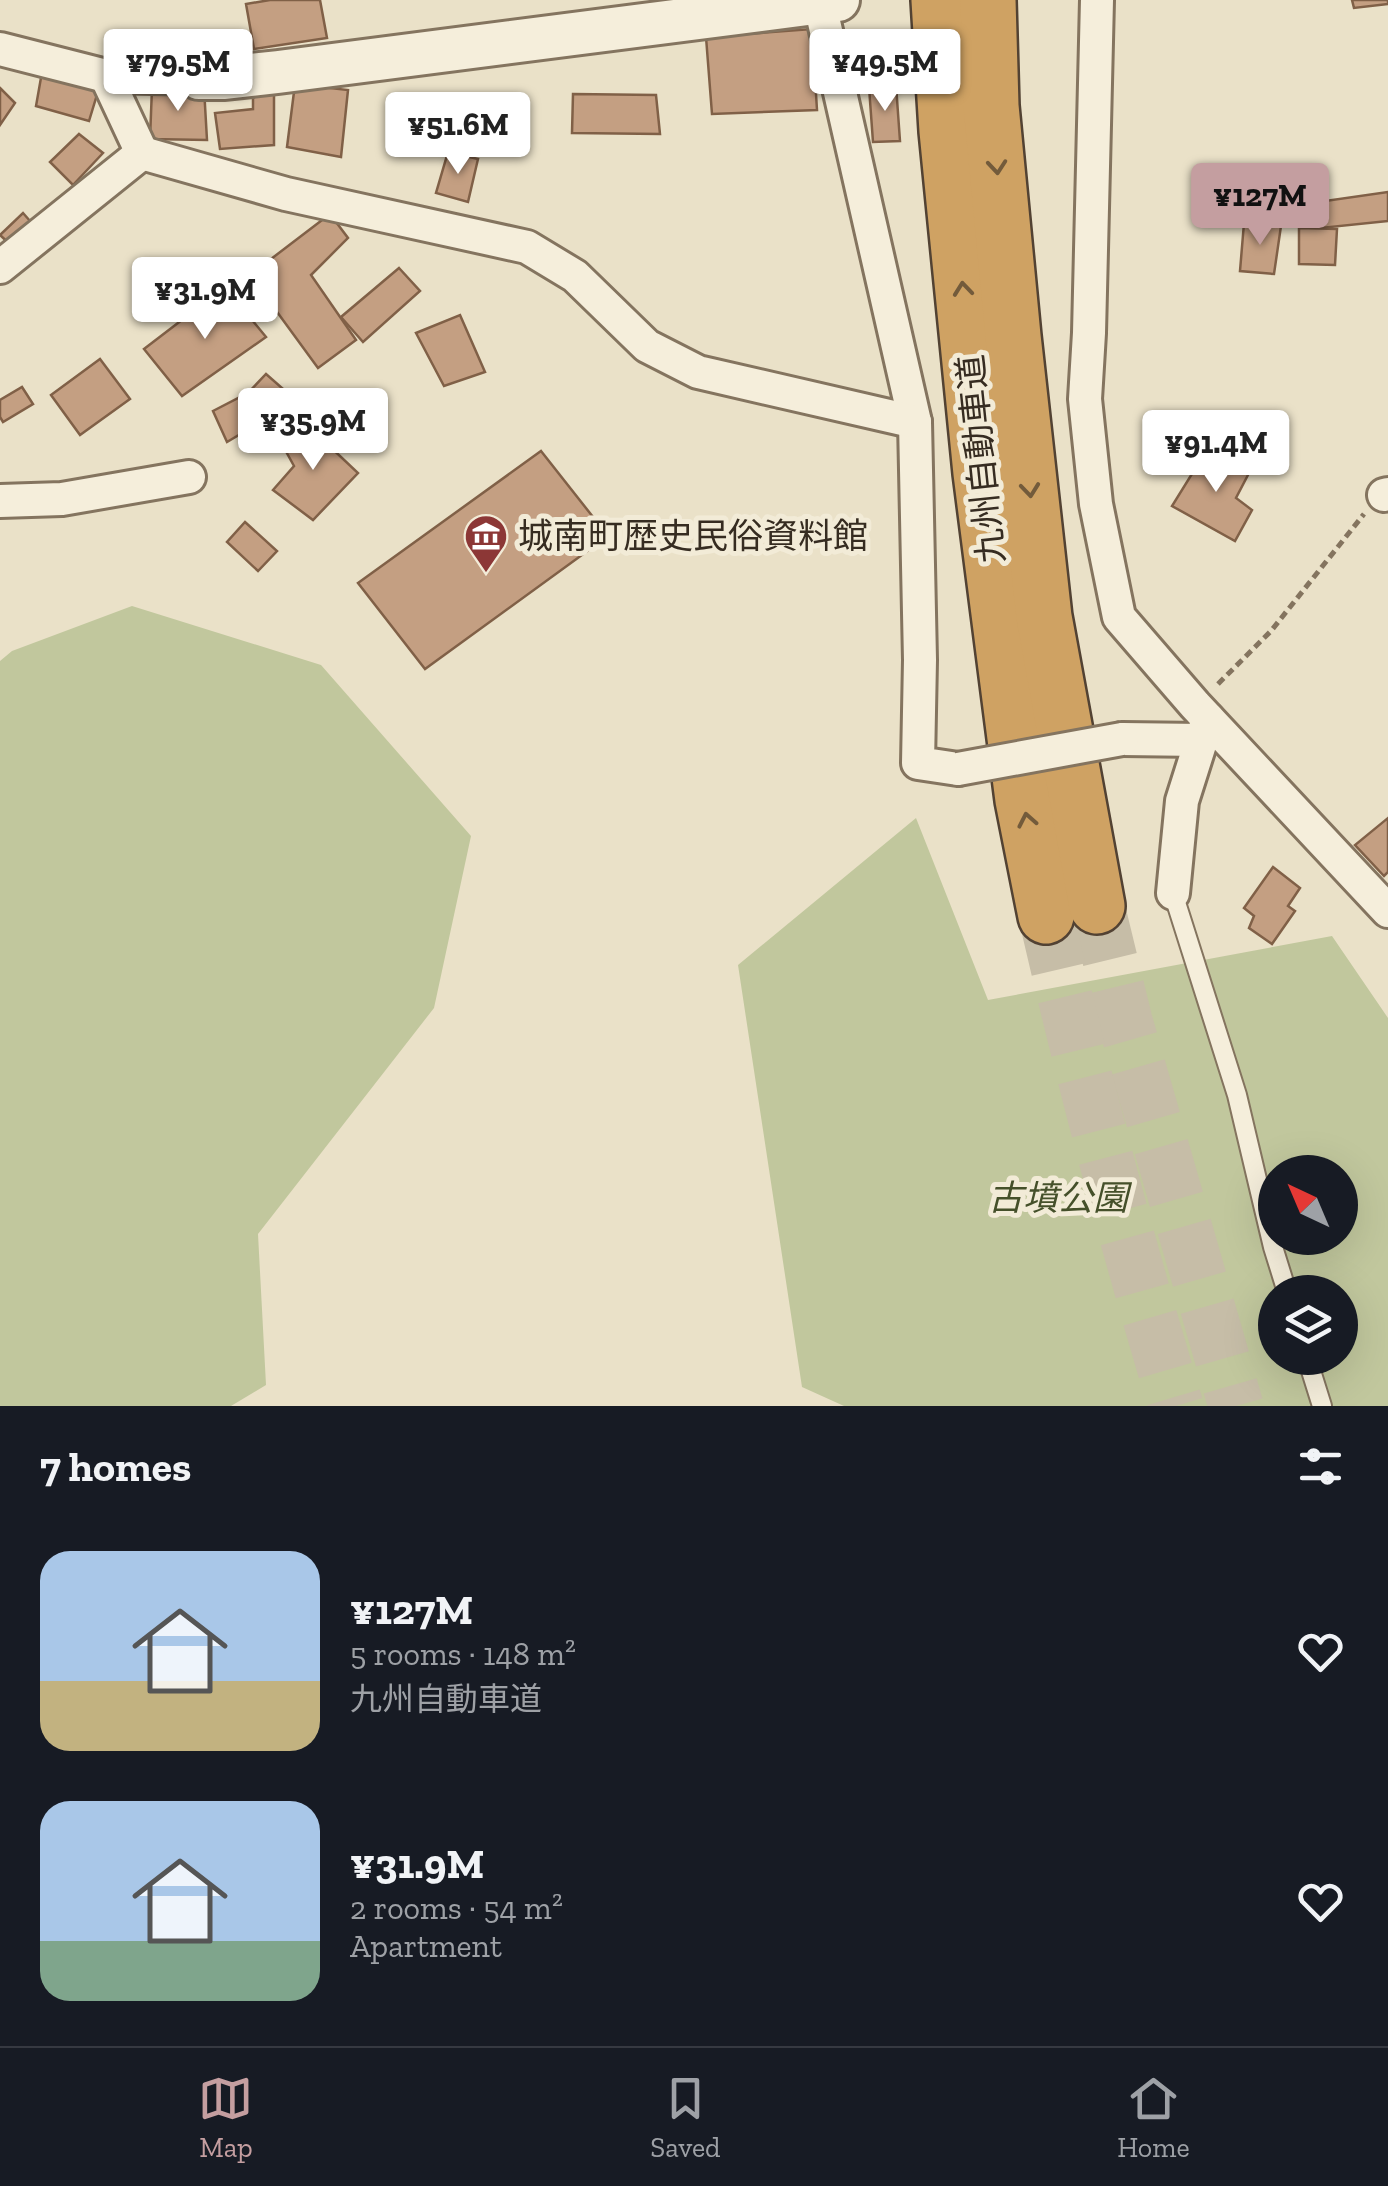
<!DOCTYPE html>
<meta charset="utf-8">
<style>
:root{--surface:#171b24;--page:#20242c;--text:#f1f3f6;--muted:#9ea1a6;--line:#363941;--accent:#c49ea0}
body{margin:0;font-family:"Zilla Slab","Noto Sans JP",serif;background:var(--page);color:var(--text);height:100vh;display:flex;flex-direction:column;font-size:38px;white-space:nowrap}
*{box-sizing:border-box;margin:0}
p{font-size:32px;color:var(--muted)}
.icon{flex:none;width:55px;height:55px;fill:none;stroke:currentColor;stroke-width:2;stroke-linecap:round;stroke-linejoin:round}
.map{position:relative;height:1406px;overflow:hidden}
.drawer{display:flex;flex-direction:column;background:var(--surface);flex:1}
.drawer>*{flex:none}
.needle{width:65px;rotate:316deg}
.fabs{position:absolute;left:1258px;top:1155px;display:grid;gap:20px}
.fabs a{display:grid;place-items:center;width:100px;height:100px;border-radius:50%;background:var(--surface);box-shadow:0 10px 40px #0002;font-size:50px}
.price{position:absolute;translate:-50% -85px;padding:0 22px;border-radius:10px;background:#fff;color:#222;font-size:32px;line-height:65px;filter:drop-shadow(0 2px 5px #0008)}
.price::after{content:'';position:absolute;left:50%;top:60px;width:30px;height:22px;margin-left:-15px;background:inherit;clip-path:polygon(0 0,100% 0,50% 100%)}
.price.current{background:var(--accent);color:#111}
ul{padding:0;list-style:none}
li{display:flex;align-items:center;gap:30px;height:250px;padding:0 40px}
li span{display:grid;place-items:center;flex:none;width:280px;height:200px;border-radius:30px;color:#555}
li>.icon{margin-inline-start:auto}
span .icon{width:120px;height:120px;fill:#fffc;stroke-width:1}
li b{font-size:42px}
h2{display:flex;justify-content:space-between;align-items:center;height:120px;padding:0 40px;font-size:42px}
.menu{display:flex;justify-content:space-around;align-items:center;height:140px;border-top:2px solid var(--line);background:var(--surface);font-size:28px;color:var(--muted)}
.menu a{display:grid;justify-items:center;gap:5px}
.menu .current{color:var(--accent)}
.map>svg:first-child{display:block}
</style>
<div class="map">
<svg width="1388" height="1406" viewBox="0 0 1388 1406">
<rect width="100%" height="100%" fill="#eae1c8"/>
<g fill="#c1c79d" fill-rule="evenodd">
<polygon points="132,606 321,665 471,836 434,1008 258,1234 266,1385 231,1406 0,1406 0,661 12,651"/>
<path d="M916,818L988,1000L1332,936L1388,1018V1406H844L802,1387L738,965ZM1275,1172H1340V1238H1275ZM1275,1292H1340V1358H1275Z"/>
</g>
<g fill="#c49f82" stroke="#806047" stroke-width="2.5">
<polygon points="270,0 320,0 327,38 254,49 246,4"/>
<polygon points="1352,0 1388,0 1388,4 1354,8"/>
<polygon points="812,29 817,110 712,114 706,37"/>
<polygon points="42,72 99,88 89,121 36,106"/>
<polygon points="295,84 348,90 341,157 287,147"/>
<polygon points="896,85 900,141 873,142 869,87"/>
<polygon points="0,88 15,103 0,125"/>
<polygon points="152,88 204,88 207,140 150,139"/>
<polygon points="274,94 274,145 220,149 215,113 253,109 253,96"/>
<polygon points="573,94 656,95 660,134 572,133"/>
<polygon points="79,134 103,153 73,185 50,162"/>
<polygon points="448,152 478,159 468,202 436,193"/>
<polygon points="1388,192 1388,221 1321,228 1318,202"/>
<polygon points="23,213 38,230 15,249 0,235"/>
<polygon points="330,214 348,238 311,275 356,340 318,368 250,275"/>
<polygon points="1244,223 1281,226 1274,274 1240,271"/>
<polygon points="1299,228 1337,229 1335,265 1299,264"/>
<polygon points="399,268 420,291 363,342 341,317"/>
<polygon points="225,287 266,337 182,396 144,349"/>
<polygon points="460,315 485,372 444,386 416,333"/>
<polygon points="100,359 130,399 80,435 51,395"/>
<polygon points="266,374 290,395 271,415 248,393"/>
<polygon points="22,387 33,404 3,422 0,417 0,400"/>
<polygon points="248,393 264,420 227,442 213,411"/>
<polygon points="305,423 358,473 313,520 273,490 294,466 283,446"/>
<polygon points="1208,448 1249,473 1236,498 1252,510 1235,541 1172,506"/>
<polygon points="541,451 608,536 425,669 358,583"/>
<polygon points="245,522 277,551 258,571 227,542"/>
<polygon points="1388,818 1388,872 1384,876 1355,845"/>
<polygon points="1273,867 1300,888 1288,906 1295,911 1272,944 1249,928 1254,916 1244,908"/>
</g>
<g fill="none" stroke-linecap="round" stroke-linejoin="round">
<g stroke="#c6bda7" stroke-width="55" stroke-dasharray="55 28" stroke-linecap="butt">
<polyline points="1097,906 1125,1021 1236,1406"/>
<path d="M1046,916C1084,1081 1127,1244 1176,1406"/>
</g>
<g stroke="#84745f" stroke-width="22">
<g id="service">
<polyline points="1173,893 1237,1095 1273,1247 1287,1292"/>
<polyline points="1307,1358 1322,1406"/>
</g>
</g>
<g stroke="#84745f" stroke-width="38">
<g id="minor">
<polyline points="819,0 915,422 920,660 918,763 958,769"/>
<polyline points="1097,0 1089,333 1085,399 1096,504 1119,617 1195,705 1388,911"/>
<polyline points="0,49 106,76 199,78"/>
<polyline points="106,76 142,153"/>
<polyline points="142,153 286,194 527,247 575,276 647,346 698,372 915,422"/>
<polyline points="0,267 142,153"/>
<polyline points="1384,495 1388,494"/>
<polyline points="0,501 62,499 189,477"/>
<polyline points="1122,739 1202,740"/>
<polyline points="1173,893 1182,801 1208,719"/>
</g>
</g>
<g stroke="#84745f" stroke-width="48">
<polyline id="tertiary" points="199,78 225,78 278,72 838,0"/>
</g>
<g stroke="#524233" stroke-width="60">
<g id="motorway">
<polyline points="939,0 947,131 981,473 1023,800 1046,916"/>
<polyline points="988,0 991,106 1013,336 1044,617 1097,906"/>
</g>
</g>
<polyline stroke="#84745f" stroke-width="5" stroke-dasharray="8 5" stroke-linecap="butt" points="1218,684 1271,631 1364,514"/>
<use href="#service" stroke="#f5eedb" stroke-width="18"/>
<use href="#minor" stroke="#f5eedb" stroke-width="32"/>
<use href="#tertiary" stroke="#f5eedb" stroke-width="42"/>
<use href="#motorway" stroke="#cfa263" stroke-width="55"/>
<g stroke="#84745f" stroke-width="38" stroke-linecap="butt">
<polyline id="minor-bridge" points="958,769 1122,739"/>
</g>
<use href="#minor-bridge" stroke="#f5eedb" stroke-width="32"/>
</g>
<defs><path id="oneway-chevron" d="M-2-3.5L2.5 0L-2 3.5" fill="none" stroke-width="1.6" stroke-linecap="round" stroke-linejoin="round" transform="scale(2.5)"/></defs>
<g stroke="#735b3b">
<use href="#oneway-chevron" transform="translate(997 167) rotate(85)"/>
<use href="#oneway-chevron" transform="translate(963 289) rotate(-96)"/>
<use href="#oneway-chevron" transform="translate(1030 490) rotate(84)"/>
<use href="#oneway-chevron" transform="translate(1027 820) rotate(-101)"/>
</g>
<defs>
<g id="museum-pin" transform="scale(2.25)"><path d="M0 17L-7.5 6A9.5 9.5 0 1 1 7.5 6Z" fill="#8c3736" stroke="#f2ebd7"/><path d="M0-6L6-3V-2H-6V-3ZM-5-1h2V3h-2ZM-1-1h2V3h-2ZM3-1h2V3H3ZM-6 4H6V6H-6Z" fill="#fff"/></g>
</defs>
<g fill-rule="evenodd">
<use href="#museum-pin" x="486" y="536"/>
</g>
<g text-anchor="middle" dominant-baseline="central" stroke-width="10" stroke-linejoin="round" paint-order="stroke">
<g font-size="35" fill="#362c21" stroke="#f2ebd7">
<text transform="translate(981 459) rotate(-96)">九州自動車道</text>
</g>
<g font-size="35" fill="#362c21" stroke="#f2ebd7" text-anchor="start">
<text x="518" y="536">城南町歴史民俗資料館</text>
</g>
<g font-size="35" font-style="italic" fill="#45502a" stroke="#f2ebd7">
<text x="1058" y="1198">古墳公園</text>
</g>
</g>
</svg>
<div class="fabs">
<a><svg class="needle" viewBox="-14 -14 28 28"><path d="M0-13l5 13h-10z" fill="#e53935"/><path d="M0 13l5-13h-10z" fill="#9ea1a6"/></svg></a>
<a><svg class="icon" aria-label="layers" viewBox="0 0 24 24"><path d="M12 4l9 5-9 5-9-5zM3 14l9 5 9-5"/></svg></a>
</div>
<b class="price" style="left:178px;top:114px">¥79.5M</b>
<b class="price" style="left:885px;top:114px">¥49.5M</b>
<b class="price" style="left:458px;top:177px">¥51.6M</b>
<b class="price current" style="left:1260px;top:248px">¥127M</b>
<b class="price" style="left:205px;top:342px">¥31.9M</b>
<b class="price" style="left:313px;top:473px">¥35.9M</b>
<b class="price" style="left:1216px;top:495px">¥91.4M</b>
</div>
<section class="drawer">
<h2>7 homes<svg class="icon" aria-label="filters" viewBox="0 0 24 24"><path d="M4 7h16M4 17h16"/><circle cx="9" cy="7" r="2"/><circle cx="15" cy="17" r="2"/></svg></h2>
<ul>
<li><span style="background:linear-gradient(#a9c7e8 65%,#c2b280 0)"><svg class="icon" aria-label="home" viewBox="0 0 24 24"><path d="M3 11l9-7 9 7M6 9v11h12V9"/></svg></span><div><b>¥127M</b><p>5 rooms · 148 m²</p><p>九州自動車道</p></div><svg class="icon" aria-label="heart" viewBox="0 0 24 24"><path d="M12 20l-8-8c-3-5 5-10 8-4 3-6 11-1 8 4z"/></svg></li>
<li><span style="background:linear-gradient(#a9c7e8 70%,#7fa58c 0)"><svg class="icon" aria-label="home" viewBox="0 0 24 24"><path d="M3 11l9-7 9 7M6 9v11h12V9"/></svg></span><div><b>¥31.9M</b><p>2 rooms · 54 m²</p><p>Apartment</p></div><svg class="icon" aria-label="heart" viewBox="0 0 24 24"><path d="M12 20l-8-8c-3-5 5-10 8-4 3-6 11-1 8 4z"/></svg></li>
</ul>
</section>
<nav class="menu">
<a class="current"><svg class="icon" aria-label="map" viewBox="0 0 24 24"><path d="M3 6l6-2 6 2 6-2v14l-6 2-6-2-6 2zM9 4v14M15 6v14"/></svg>Map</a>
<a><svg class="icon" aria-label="saved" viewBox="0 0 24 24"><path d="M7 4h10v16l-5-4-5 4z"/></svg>Saved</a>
<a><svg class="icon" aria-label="home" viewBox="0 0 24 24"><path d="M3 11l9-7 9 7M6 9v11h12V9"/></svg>Home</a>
</nav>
